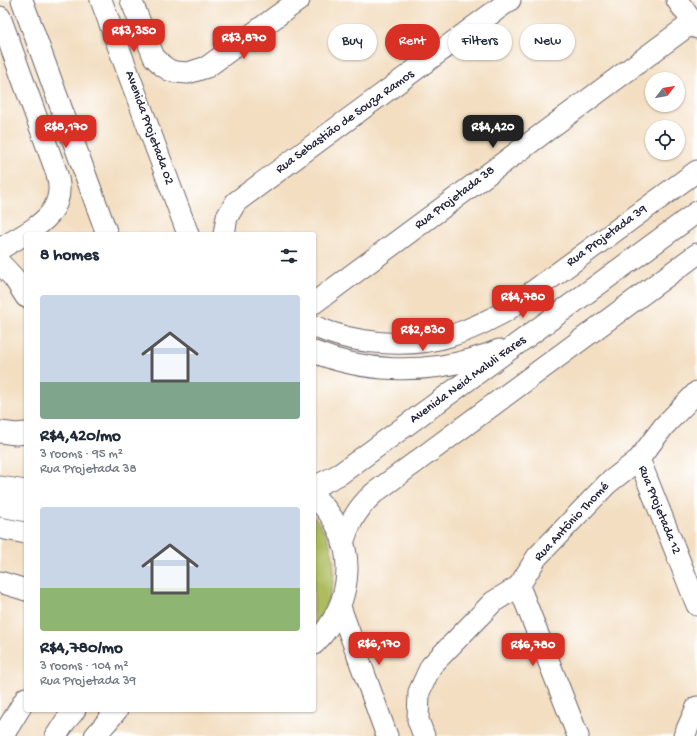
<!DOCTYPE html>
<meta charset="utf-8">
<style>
:root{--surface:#fff;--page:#f6f6f7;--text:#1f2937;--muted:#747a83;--accent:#d93025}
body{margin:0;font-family:"Gochi Hand",sans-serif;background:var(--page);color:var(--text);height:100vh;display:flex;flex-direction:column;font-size:15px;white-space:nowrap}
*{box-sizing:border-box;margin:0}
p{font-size:13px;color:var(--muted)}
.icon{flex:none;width:22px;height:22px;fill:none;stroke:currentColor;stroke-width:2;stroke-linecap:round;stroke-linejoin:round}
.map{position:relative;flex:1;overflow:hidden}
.sheet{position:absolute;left:24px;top:232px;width:292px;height:480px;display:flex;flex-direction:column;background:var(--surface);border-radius:4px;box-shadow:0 1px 3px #0004}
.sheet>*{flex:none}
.banner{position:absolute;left:328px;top:24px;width:309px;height:36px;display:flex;gap:8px}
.needle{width:26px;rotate:59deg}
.buttons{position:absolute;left:645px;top:72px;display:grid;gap:8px}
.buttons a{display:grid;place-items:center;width:40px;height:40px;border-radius:50%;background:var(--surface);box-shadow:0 1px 3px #0004;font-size:20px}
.price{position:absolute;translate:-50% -34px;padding:0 9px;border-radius:8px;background:var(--accent);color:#fff;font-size:13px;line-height:26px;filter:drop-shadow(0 1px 2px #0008)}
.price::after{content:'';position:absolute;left:50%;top:24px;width:12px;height:9px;margin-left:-6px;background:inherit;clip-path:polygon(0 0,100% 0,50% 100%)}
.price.current{background:#222;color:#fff}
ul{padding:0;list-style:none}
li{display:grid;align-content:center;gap:8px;height:212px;padding:0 16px}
li span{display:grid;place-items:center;height:124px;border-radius:4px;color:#555}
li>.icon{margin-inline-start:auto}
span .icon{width:72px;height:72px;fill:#fffc;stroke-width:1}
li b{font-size:17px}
h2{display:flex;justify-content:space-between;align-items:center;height:48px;padding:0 16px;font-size:17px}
.tag{padding:0 14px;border-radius:18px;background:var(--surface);box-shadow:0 1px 3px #0004;font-size:14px;line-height:36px}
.tag.current{background:var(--accent);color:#fff}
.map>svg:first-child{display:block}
</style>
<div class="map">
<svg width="697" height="736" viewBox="0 0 697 736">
<rect width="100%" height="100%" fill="#fff"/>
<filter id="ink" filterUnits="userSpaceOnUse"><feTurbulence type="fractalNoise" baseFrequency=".025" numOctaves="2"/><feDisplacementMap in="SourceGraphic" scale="8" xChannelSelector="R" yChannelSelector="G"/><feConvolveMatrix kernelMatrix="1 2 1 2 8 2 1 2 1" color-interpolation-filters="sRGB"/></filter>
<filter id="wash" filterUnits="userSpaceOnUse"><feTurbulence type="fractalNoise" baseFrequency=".012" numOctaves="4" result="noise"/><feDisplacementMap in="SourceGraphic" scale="16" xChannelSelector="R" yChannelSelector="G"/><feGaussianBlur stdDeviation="0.9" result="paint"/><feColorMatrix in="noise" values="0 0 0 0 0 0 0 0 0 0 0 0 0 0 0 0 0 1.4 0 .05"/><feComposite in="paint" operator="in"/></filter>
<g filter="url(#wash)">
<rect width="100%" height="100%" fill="#f3dec1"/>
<path fill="#adbc5f" stroke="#686f4d" d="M314,516C342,550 339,592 314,626Z"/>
</g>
<g filter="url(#ink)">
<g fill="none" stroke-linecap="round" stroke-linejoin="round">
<g stroke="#6b646a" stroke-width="23">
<g id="minor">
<polyline points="22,0 107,234"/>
<polyline points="101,0 188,234"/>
<polyline points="131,0 154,57 163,66 169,70 175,72 188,73 207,67 299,0"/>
<polyline points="677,0 697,28"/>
<path d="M0,17L56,171C71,215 30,230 0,249"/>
<polyline points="224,234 227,217 236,202 510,0"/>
<polyline points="0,263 14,278 26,297"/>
<polyline points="314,303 693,22"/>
<path d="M314,326C352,344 409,349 450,336C470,330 487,321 506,311L697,171"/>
<path d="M314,352C364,372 421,374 473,359C482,356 490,354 499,350"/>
<polyline points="0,432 16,434 26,433"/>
<polyline points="639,459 697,605"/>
<polyline points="0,487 26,491"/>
<polyline points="314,487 340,474 697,212"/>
<path d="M314,497C360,537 356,603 314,644"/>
<polyline points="0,506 26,511"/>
<polyline points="0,528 26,533"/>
<path d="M343,543C349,522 358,507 374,493L697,254"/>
<polyline points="0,582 26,590"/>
<polyline points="519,586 578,736"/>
<polyline points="340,607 387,736"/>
<polyline points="0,736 9,726 26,698"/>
<polyline points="56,736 65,722 75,710"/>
<polyline points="95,736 117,710"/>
<polyline points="424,736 418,720 419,692 431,666 493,602 519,586 537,557 607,484 639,459 664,426 697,392"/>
<polyline points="684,736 697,707"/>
</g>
</g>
<use href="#minor" stroke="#fff" stroke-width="21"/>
</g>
</g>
<g text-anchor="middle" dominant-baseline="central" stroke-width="4" stroke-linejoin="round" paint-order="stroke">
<g font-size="13" fill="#22223b" stroke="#fff">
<text transform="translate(345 122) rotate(-36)">Rua Sebastião de Souza Ramos</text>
<text transform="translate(149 128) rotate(70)">Avenida Projetada 02</text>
<text transform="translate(455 198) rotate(-37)">Rua Projetada 38</text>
<text transform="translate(607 236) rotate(-36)">Rua Projetada 39</text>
<text transform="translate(468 380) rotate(-36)">Avenida Neid Maluli Fares</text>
<text transform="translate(659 510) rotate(68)">Rua Projetada 12</text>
<text transform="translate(572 522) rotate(-47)">Rua Antônio Thomé</text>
</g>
</g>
</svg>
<div class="buttons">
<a><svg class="needle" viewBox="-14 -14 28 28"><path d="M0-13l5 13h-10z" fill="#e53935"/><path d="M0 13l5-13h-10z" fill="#747a83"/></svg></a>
<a><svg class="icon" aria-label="locate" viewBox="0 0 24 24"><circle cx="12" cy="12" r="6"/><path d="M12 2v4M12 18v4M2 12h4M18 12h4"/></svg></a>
</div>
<b class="price" style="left:134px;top:53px">R$3,350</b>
<b class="price" style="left:244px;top:60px">R$3,870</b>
<b class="price" style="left:66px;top:149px">R$8,170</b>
<b class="price current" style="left:493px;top:149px">R$4,420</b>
<b class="price" style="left:523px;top:319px">R$4,780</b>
<b class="price" style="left:423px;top:352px">R$2,830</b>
<b class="price" style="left:379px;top:666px">R$6,170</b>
<b class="price" style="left:533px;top:667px">R$6,780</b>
<div class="banner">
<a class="tag">Buy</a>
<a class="tag current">Rent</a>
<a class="tag">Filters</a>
<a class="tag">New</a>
</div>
<section class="sheet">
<h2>8 homes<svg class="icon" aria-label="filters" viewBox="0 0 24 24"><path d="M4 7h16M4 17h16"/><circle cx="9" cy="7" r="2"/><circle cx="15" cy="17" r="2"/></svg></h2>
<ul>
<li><span style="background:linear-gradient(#c9d6e8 70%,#7fa58c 0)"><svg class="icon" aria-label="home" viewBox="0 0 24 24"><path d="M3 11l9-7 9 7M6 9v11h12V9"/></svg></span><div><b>R$4,420/mo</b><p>3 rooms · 95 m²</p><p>Rua Projetada 38</p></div></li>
<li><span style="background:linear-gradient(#c9d6e8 65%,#8fb573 0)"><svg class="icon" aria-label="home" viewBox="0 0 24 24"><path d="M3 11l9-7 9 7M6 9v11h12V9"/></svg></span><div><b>R$4,780/mo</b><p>3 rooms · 104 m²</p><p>Rua Projetada 39</p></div></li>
</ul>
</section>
</div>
